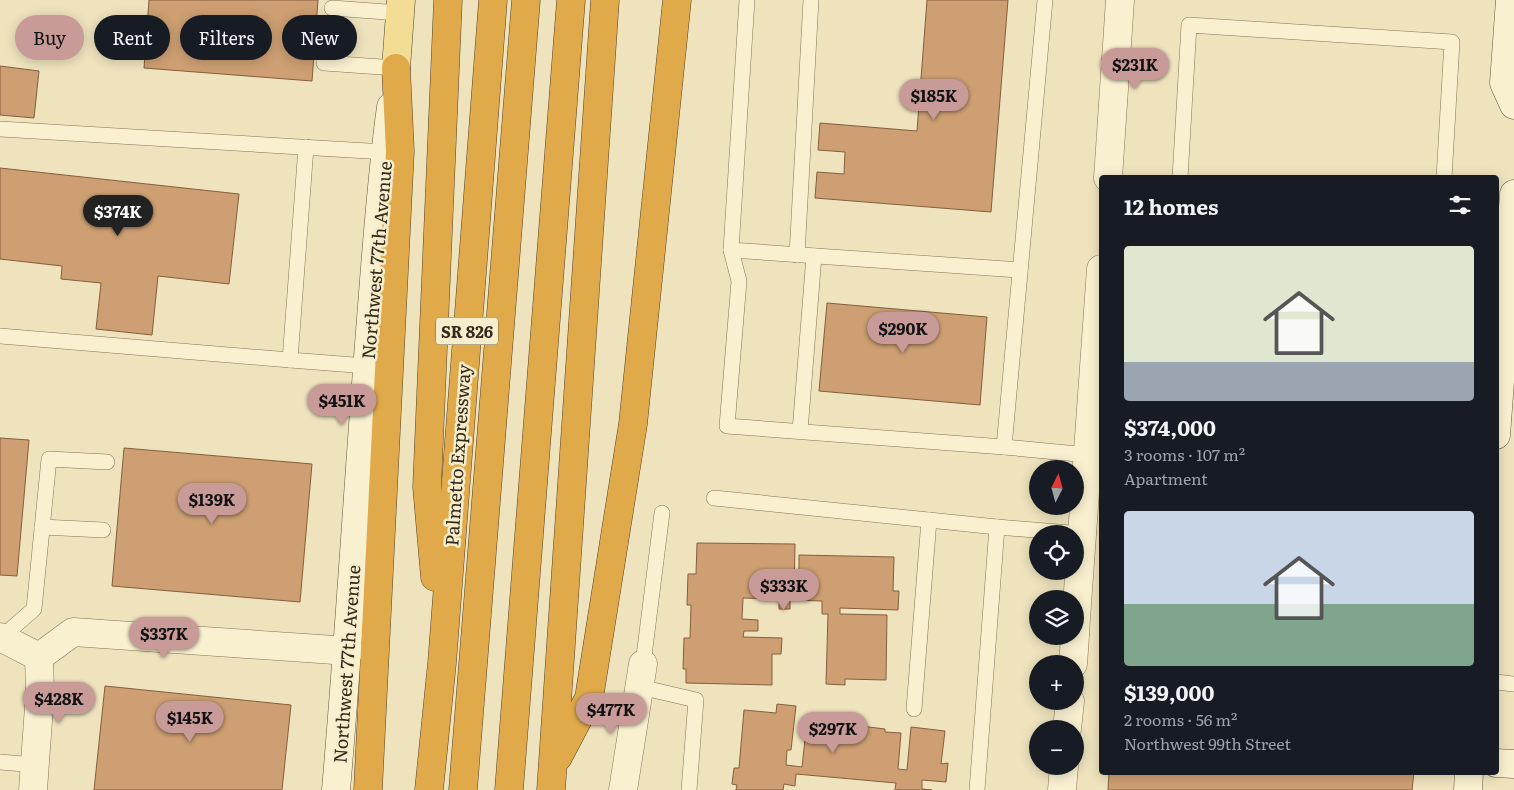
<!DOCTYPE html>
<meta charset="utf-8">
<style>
:root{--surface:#171b24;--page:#20242c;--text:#f1f3f6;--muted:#9ea1a6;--accent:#c89a98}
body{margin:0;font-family:Literata,serif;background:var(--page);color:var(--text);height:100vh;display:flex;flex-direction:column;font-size:19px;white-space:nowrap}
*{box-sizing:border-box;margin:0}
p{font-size:16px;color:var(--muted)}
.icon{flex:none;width:28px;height:28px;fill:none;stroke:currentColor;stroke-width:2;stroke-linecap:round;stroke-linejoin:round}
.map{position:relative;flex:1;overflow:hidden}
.side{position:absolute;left:1099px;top:175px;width:400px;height:600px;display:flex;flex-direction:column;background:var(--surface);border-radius:5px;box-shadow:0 2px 12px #0003}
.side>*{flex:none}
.banner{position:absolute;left:15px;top:15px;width:475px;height:45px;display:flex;gap:10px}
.needle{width:32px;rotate:6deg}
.tools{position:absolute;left:1029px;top:460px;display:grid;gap:10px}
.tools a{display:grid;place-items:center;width:55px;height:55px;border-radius:50%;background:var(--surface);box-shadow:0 2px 12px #0003;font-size:25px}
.price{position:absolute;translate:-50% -42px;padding:0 11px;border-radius:18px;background:var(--accent);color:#111;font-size:16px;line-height:32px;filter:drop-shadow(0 1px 2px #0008)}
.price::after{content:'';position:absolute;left:50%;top:30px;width:15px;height:11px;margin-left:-8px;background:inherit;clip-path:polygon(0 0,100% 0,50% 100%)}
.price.on{background:#222;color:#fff}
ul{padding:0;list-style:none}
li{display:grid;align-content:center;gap:10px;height:265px;padding:0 25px}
li span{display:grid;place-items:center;height:155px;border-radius:5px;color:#555}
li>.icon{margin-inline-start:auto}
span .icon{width:90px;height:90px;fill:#fffc;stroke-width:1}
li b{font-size:21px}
h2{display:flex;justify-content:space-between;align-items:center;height:60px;padding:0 25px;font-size:21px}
.chip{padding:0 18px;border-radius:22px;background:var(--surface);box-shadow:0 2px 12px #0003;font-size:18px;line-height:45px}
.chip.on{background:var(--accent);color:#111}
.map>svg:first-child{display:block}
</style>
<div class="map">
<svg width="1514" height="790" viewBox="0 0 1514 790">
<rect width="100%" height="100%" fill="#eee3bd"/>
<g fill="#cd9f72" stroke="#855e3c">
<polygon points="149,0 318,0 312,81 144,68"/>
<polygon points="927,0 1008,0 991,212 815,198 817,172 844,174 845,152 818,150 820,123 917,131"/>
<polygon points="0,66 39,71 34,118 0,115"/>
<polygon points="0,168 239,194 229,284 158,276 152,335 96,329 101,283 61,279 62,266 0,259"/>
<polygon points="827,303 987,317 980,405 819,391"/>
<polygon points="0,438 29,440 17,576 0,575"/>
<polygon points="124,448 312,464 300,602 112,586"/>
<polygon points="697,543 795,544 794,593 799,593 799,555 894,557 893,591 899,591 898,610 840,608 840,614 887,615 886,680 845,679 845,685 826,684 828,614 822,614 822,601 790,600 790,609 779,609 779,599 743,598 742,619 758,620 758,631 744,631 743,637 782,638 781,654 772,654 772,685 686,683 686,669 683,669 684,638 690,638 691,605 687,605 688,574 696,574"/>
<polygon points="105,686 291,705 282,790 94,790"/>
<polygon points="777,704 796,706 791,750 787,750 786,765 802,767 807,721 822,723 822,727 853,730 852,725 885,729 885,732 901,733 898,769 907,770 911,727 945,731 941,764 948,763 946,782 922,780 922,789 932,790 895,790 896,783 796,774 795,786 784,784 783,790 736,790 737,785 732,784 734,768 739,768 744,710 776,713"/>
<polygon points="1109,772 1414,772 1412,790 1108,790"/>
</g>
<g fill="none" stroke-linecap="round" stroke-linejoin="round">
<g stroke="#867356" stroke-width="16">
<g id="lane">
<polyline points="747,0 731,250 1020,270"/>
<polyline points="332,8 400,13"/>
<polyline points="324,63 396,68"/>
<polyline points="0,129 385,152"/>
<polyline points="306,147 290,360 367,366"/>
<polyline points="1180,178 1189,25 1452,42 1444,178"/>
<polyline points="731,250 739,281 727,426 1004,447 1045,0"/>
<polyline points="797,255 811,0"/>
<polyline points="0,336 290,360"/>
<polyline points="800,431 814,256"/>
<polyline points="1004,447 1088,455"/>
<polyline points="714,498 997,527"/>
<polyline points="42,527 103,530"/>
<polyline points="2,637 34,609 49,459 107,462"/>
<polyline points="643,664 662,513"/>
<polyline points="1496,682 1514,684"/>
<polyline points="640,687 696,700 689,790"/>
<polyline points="914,709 929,520"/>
<polyline points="0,762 35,765"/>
<polyline points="977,790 997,527 1082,534"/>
</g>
</g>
<g stroke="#867356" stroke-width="29">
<g id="street">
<polyline points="1108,178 1120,0"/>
<polyline points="1075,633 1101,269"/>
<polyline points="0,637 39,657 73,632 349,651"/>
<polyline points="1073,664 1075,636"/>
<polyline points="1067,729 1070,701"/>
<polyline points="33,790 40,693 39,657"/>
<polyline points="623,790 643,664"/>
<polyline points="1062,790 1064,766"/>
</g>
</g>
<g stroke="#67543a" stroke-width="29">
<g id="secondary">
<polyline points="1510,0 1504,83 1514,105"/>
<polyline points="1496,435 1514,194"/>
<polyline points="1496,763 1514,764"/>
<path d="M336,790C350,629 359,467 372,306C377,240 382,173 391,107"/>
<polyline points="1468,790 1469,772"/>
</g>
</g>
<g stroke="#53412b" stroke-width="29">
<polyline id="primary" points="396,68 401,0"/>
</g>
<g stroke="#53412b" stroke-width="29">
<g id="highway">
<polyline points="435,577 427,487 448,0"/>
<polyline points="558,757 589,698 633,424 677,0"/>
<polyline points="368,790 400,151 396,68"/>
<polyline points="429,790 442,663 493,0"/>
<polyline points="463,790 526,0"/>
<polyline points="509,790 571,0"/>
<polyline points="551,790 605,0"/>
</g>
</g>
<use href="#lane" stroke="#f9f0d0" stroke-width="15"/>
<use href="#street" stroke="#f9f0d0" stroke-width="28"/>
<use href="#secondary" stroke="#f9f0d0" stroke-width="28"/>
<use href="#primary" stroke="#f3dc93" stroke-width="28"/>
<use href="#highway" stroke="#e0aa4a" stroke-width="28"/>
</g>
<g text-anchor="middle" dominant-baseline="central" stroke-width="5" stroke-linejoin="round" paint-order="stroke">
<rect fill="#f5edcc" stroke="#6f6450" stroke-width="1" x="436" y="317.5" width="62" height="27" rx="4"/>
<g font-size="16" font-weight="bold" fill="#35291b">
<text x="467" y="331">SR 826</text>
</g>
<g font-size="18" fill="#35291b" stroke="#f5edcc">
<text transform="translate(376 260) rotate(-85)">Northwest 77th Avenue</text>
<text transform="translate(457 455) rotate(-86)">Palmetto Expressway</text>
<text transform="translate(346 664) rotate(-86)">Northwest 77th Avenue</text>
</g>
</g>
</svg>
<div class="tools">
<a><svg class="needle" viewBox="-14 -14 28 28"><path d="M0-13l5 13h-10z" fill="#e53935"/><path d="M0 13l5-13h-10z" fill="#9ea1a6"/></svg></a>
<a><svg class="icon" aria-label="locate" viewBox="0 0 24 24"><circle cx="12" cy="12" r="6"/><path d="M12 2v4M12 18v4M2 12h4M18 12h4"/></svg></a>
<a><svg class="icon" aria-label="layers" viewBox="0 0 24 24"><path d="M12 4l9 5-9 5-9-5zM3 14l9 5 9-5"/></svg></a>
<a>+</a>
<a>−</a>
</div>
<b class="price" style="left:1135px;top:90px">$231K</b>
<b class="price" style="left:934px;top:121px">$185K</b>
<b class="price on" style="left:118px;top:237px">$374K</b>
<b class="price" style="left:903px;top:354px">$290K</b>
<b class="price" style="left:342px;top:426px">$451K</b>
<b class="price" style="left:212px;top:525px">$139K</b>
<b class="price" style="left:784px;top:611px">$333K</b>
<b class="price" style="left:164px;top:659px">$337K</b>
<b class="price" style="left:59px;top:724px">$428K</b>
<b class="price" style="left:611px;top:735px">$477K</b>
<b class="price" style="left:190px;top:743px">$145K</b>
<b class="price" style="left:833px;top:754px">$297K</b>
<div class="banner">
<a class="chip on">Buy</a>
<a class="chip">Rent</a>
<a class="chip">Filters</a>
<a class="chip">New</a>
</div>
<section class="side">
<h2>12 homes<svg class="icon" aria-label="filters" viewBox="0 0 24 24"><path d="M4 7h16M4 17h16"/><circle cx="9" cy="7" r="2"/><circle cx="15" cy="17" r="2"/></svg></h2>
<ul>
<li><span style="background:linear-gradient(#dfe7d0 75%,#9aa5b1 0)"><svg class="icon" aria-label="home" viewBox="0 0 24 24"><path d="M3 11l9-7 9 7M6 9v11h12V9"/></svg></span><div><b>$374,000</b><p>3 rooms · 107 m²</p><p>Apartment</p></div></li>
<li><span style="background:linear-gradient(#c9d6e8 60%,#7fa58c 0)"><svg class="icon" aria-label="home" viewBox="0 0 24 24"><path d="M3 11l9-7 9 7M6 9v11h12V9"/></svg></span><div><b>$139,000</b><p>2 rooms · 56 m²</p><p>Northwest 99th Street</p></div></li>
</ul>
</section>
</div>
